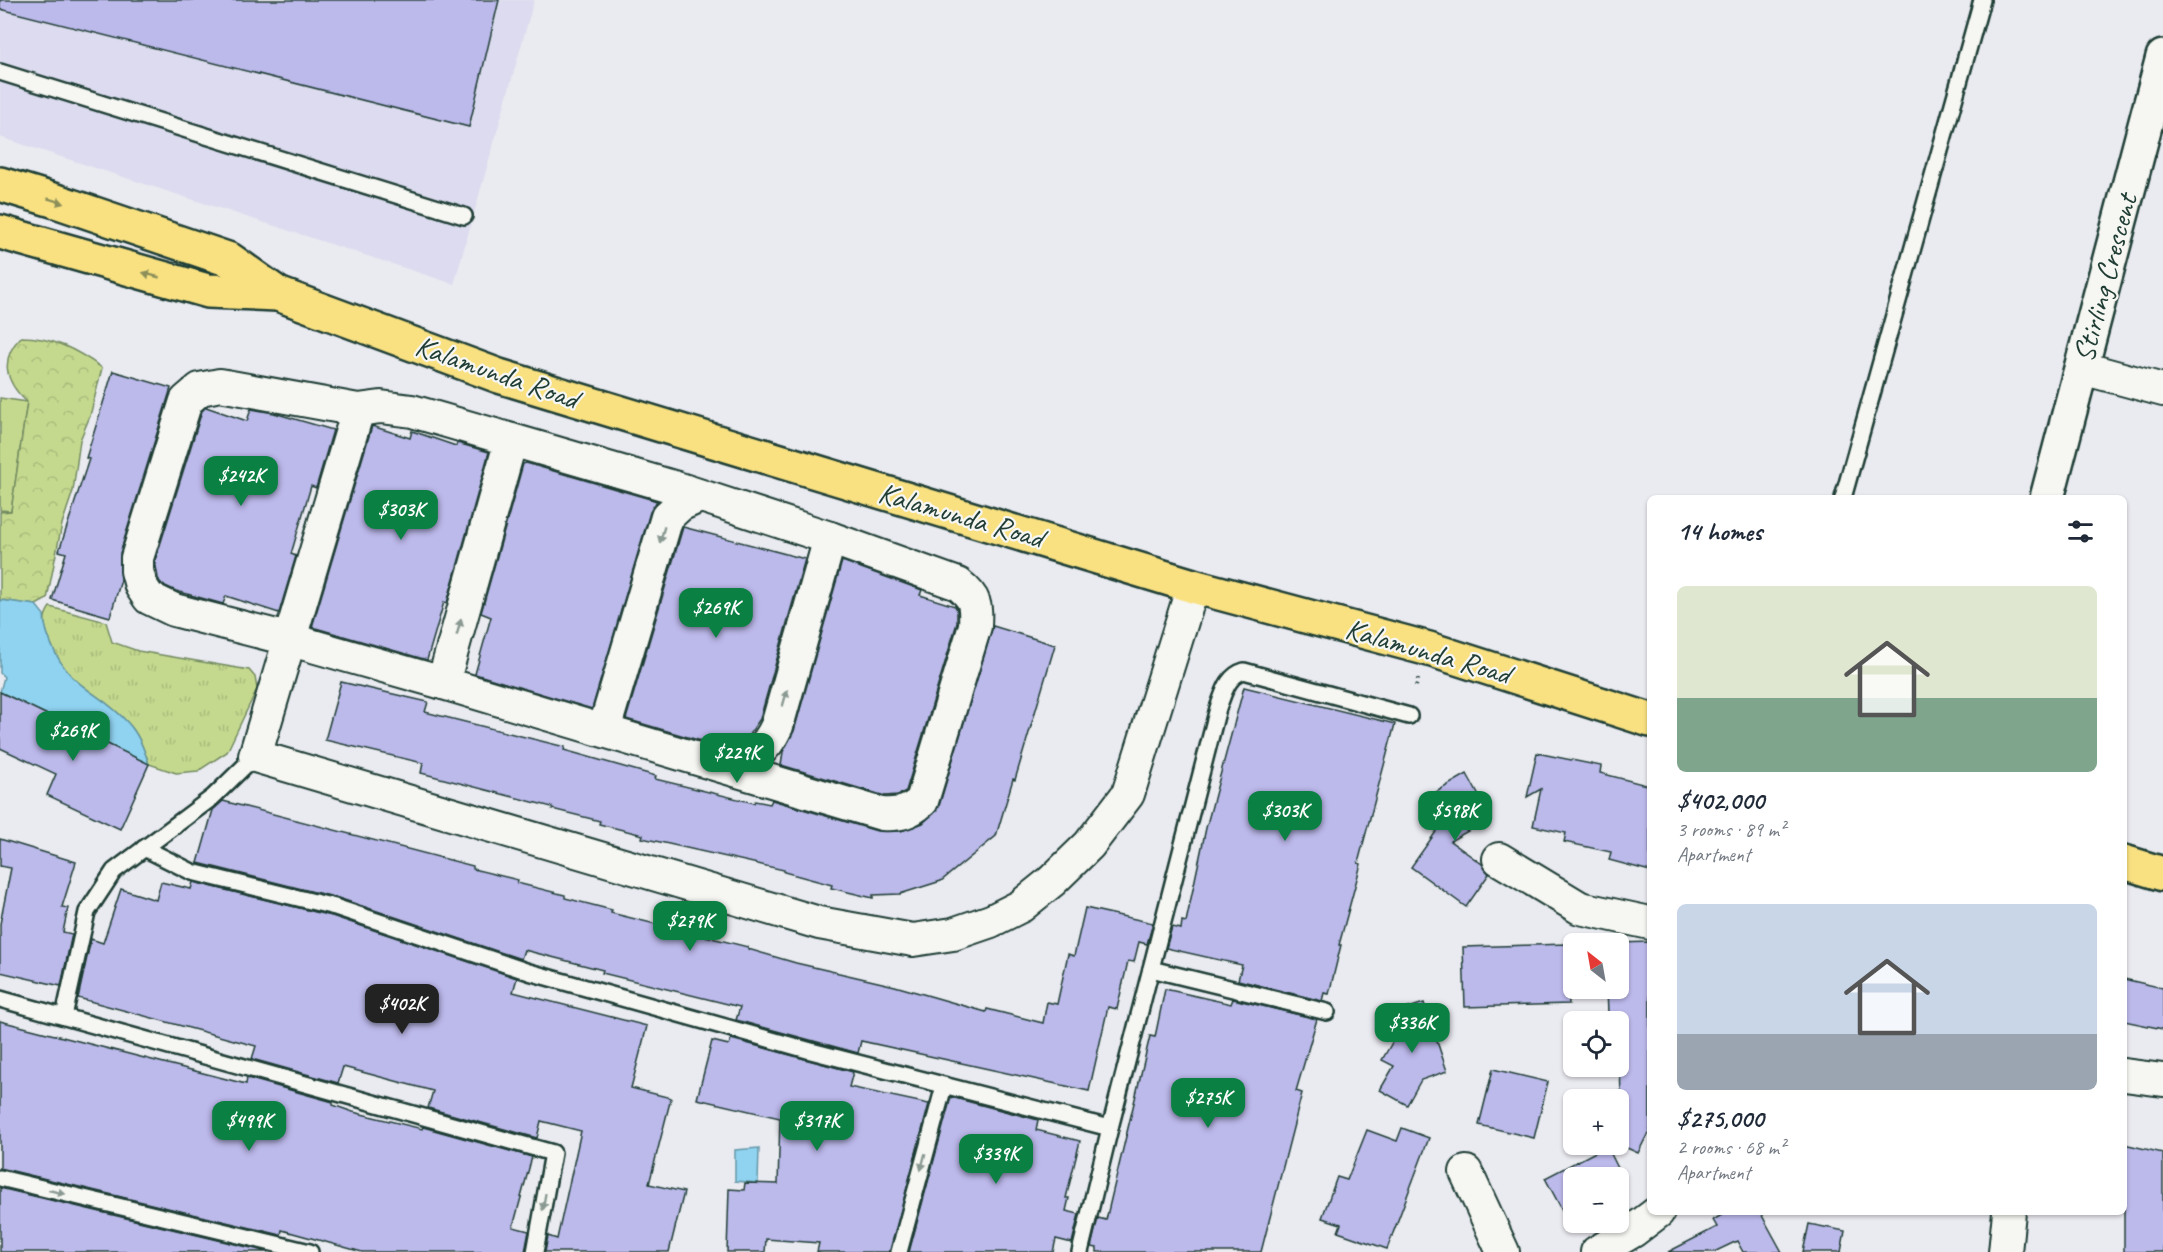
<!DOCTYPE html>
<meta charset="utf-8">
<style>
:root{--surface:#fff;--page:#f2f2f3;--text:#1f2937;--muted:#747a83;--accent:#0b8043}
body{margin:0;font-family:Caveat,sans-serif;background:var(--page);color:var(--text);height:100vh;display:flex;flex-direction:column;font-size:22px;white-space:nowrap}
*{box-sizing:border-box;margin:0}
p{font-size:20px;color:var(--muted)}
.icon{flex:none;width:33px;height:33px;fill:none;stroke:currentColor;stroke-width:2;stroke-linecap:round;stroke-linejoin:round}
.map{position:relative;flex:1;overflow:hidden}
.sheet{position:absolute;left:1647px;top:495px;width:480px;height:720px;display:flex;flex-direction:column;background:var(--surface);border-radius:9px;box-shadow:0 2px 4px #0004}
.sheet>*{flex:none}
.needle{width:39px;rotate:329deg}
.controls{position:absolute;left:1563px;top:933px;display:grid;gap:12px}
.controls a{display:grid;place-items:center;width:66px;height:66px;border-radius:9px;background:var(--surface);box-shadow:0 2px 4px #0004;font-size:30px}
.price{position:absolute;translate:-50% -51px;padding:0 14px;border-radius:12px;background:var(--accent);color:#fff;font-size:20px;line-height:39px;filter:drop-shadow(0 2px 3px #0008)}
.price::after{content:'';position:absolute;left:50%;top:36px;width:18px;height:14px;margin-left:-9px;background:inherit;clip-path:polygon(0 0,100% 0,50% 100%)}
.price.on{background:#222;color:#fff}
ul{padding:0;list-style:none}
li{display:grid;align-content:center;gap:12px;height:318px;padding:0 30px}
li span{display:grid;place-items:center;height:186px;border-radius:9px;color:#555}
li>.icon{margin-inline-start:auto}
span .icon{width:108px;height:108px;fill:#fffc;stroke-width:1}
li b{font-size:26px}
h2{display:flex;justify-content:space-between;align-items:center;height:72px;padding:0 30px;font-size:26px}
.map>svg:first-child{display:block}
</style>
<div class="map">
<svg width="2163" height="1252" viewBox="0 0 2163 1252">
<defs>
<pattern id="forest-crowns" width="20" height="18" patternUnits="userSpaceOnUse" patternTransform="scale(1.5)"><rect width="20" height="18" fill="#c5d98e"/><path d="M2 6a3 3 0 1 1 6 0M12 15a3 3 0 1 1 6 0" fill="none" stroke="#a9bb7b"/></pattern>
<pattern id="park-tufts" width="24" height="20" patternUnits="userSpaceOnUse" patternTransform="scale(1.5)"><rect width="24" height="20" fill="#c5d98e"/><path d="M3 7l-1-3M5 7V3M7 7l1-3M15 17l-1-3M17 17v-4M19 17l1-3" fill="none" stroke="#a9bb7b"/></pattern>
</defs>
<rect width="100%" height="100%" fill="#eaeaf1"/>
<filter id="ink" filterUnits="userSpaceOnUse"><feTurbulence type="fractalNoise" baseFrequency=".0167" numOctaves="2"/><feDisplacementMap in="SourceGraphic" scale="12" xChannelSelector="R" yChannelSelector="G"/><feConvolveMatrix kernelMatrix="1 2 1 2 8 2 1 2 1" color-interpolation-filters="sRGB"/></filter>
<g filter="url(#ink)">
<polygon fill="#dcdbef" points="0,0 534,0 454,284 0,137"/>
<polygon fill="#c5d98e" stroke="#728b61" stroke-width="1.5" points="0,398 27,402 11,511 0,510"/>
<path fill="url(#forest-crowns)" stroke="#728b61" stroke-width="1.5" d="M21,337C53,337 77,350 102,368L90,416L80,440L73,491L62,524L47,599L36,605L0,600V512L11,511L27,402C4,381 0,358 21,337Z"/>
<path fill="url(#park-tufts)" stroke="#728b61" stroke-width="1.5" d="M50,607L106,622L112,642L138,651L249,670L255,677L257,689L227,752L198,771L176,773L149,764C144,750 139,734 128,723C97,688 70,691 50,641C45,628 41,619 50,607Z"/>
<g fill="#90d3f1" stroke="#6397a5" stroke-width="1.5">
<path d="M0,600L36,605L44,615C44,626 48,636 52,646C71,690 100,691 128,723C139,735 144,750 149,764L0,692L4,677L0,673Z"/>
<polygon points="759,1148 758,1183 735,1181 735,1150"/>
</g>
<g fill="#bcb9eb" stroke="#1f3d34" stroke-width="1.5">
<polygon points="0,0 499,0 469,127 0,9"/>
<polygon points="113,371 171,388 120,553 121,580 110,617 52,600 66,553 59,551 89,459 86,458"/>
<polygon points="206,407 247,421 251,409 274,413 333,430 316,488 311,486 291,554 296,556 279,613 226,596 223,604 176,591 161,584 158,578 155,561 202,411"/>
<polygon points="372,426 410,438 412,431 456,446 457,443 489,452 447,603 444,602 427,660 312,627"/>
<polygon points="526,463 657,501 650,512 592,709 475,674 491,617 481,613 523,464"/>
<polygon points="683,527 805,559 760,719 746,739 722,747 626,719"/>
<polygon points="842,561 922,590 920,595 955,606 957,610 957,623 906,791 898,795 885,796 781,765 783,752 794,731"/>
<polygon points="993,626 1055,645 1015,780 1013,779 996,836 941,881 900,894 873,895 873,898 831,888 832,885 784,872 784,870 642,838 643,835 599,824 600,821 552,809 552,807 421,773 423,763 325,740 341,682 428,702 425,712 565,747 564,750 656,776 655,779 754,803 755,801 770,804 772,800 877,831 901,831 923,823 939,806"/>
<polygon points="1244,687 1395,724 1358,863 1361,864 1339,945 1341,945 1329,994 1324,993 1322,1001 1238,980 1242,965 1166,948 1172,927 1181,929 1182,921 1186,922 1206,828"/>
<polygon points="0,692 149,764 120,829 47,795 56,774 0,748"/>
<polygon points="1537,753 1601,766 1600,773 1650,786 1650,871 1609,860 1611,852 1564,842 1566,833 1533,826 1541,789 1527,797"/>
<polygon points="1467,774 1491,818 1450,841 1482,864 1489,874 1466,907 1411,867 1443,822 1429,796"/>
<polygon points="223,801 473,866 473,869 518,880 517,883 565,895 565,898 612,910 611,913 748,947 748,949 796,963 895,986 986,1012 987,1009 1043,1023 1047,1002 1057,1004 1068,954 1074,956 1085,908 1153,923 1147,944 1139,942 1134,962 1128,961 1117,1009 1108,1007 1089,1091 861,1041 858,1053 736,1020 740,1007 602,973 603,970 524,950 521,959 338,898 198,863 213,810"/>
<polygon points="0,839 76,862 62,907 68,908 63,932 72,934 61,986 0,972 0,924 11,868 0,866"/>
<polygon points="161,882 191,889 193,882 332,916 517,978 513,992 647,1026 631,1088 671,1098 649,1184 684,1192 669,1252 545,1252 548,1236 557,1239 581,1131 541,1121 537,1138 428,1108 433,1091 343,1067 338,1083 252,1059 256,1046 78,998 91,939 103,943 121,889 156,900"/>
<polygon points="1650,942 1650,1129 1638,1153 1618,1144 1618,1092 1621,1094 1618,1013 1608,1013 1607,988 1618,988 1618,943"/>
<polygon points="1567,944 1569,1004 1465,1007 1463,947"/>
<polygon points="2124,979 2163,988 2163,1029 2124,1021"/>
<polygon points="1165,989 1231,1004 1233,999 1317,1019 1296,1091 1302,1093 1261,1252 1097,1252 1097,1248 1091,1247 1098,1218 1106,1220 1150,1036 1155,1037"/>
<polygon points="1424,1003 1447,1071 1421,1080 1407,1105 1380,1090 1394,1066 1382,1060 1397,1034 1390,1014"/>
<polygon points="0,1021 246,1084 247,1078 333,1102 333,1105 353,1112 422,1129 423,1127 532,1157 513,1227 529,1231 525,1252 362,1252 282,1230 281,1235 0,1168"/>
<polygon points="731,1039 853,1072 849,1087 929,1104 890,1252 817,1252 819,1243 766,1239 765,1252 727,1252 729,1189 744,1190 745,1183 778,1184 780,1118 697,1099 712,1041 729,1045"/>
<polygon points="1493,1069 1548,1082 1534,1138 1479,1125"/>
<polygon points="951,1097 1038,1120 1036,1130 1080,1141 1066,1198 1069,1198 1066,1211 1079,1214 1072,1243 1056,1239 1053,1252 909,1252"/>
<polygon points="1402,1128 1429,1138 1387,1249 1338,1232 1341,1224 1322,1218 1337,1177 1347,1180 1367,1130 1397,1141"/>
<polygon points="2124,1144 2163,1153 2163,1252 2124,1252"/>
<polygon points="1607,1146 1623,1178 1574,1178 1574,1232 1545,1178"/>
<polygon points="0,1188 268,1252 0,1252"/>
<polygon points="1727,1212 1760,1212 1782,1252 1743,1252 1737,1241 1714,1252 1668,1252 1717,1227 1713,1220"/>
<polygon points="1809,1224 1845,1231 1841,1252 1803,1252"/>
</g>
<g fill="none" stroke-linecap="round" stroke-linejoin="round">
<g stroke="#1f3d34" stroke-width="20">
<g id="service">
<polyline points="0,72 464,216"/>
<polyline points="1843,498 1982,0"/>
<polyline points="144,848 192,872 335,907 529,972 811,1051 1110,1128 1080,1252"/>
<polyline points="1151,969 1327,1012"/>
<polyline points="0,999 553,1153 535,1252"/>
<polyline points="64,1016 87,912 114,871 213,797 255,756"/>
<path d="M1110,1128L1218,708C1224,693 1227,676 1244,671L1409,716"/>
<polyline points="0,1178 310,1252"/>
<polyline points="899,1252 944,1086"/>
</g>
</g>
<g stroke="#1f3d34" stroke-width="36">
<g id="minor">
<polyline points="2082,368 2163,390"/>
<path d="M220,385L358,410L381,407L412,411L677,488L830,538L958,584C976,598 976,605 975,626L922,801C909,813 899,815 882,814L443,683L288,639L174,610L149,598L141,586L137,571V558L186,401L200,389Z"/>
<polyline points="358,410 255,756 819,923 913,940 953,934 991,921 1021,906 1052,881 1089,845 1128,794 1193,586"/>
<polyline points="443,683 511,440"/>
<polyline points="604,730 667,517 680,505 700,496"/>
<path d="M724,765C752,760 765,752 777,726L830,538"/>
<polyline points="1499,859 1580,908 1650,923"/>
<polyline points="2124,1075 2163,1080"/>
<polyline points="1466,1172 1503,1252"/>
<polyline points="1597,1252 1633,1231 1658,1212"/>
<polyline points="2005,1252 2009,1212"/>
</g>
</g>
<g stroke="#1f3d34" stroke-width="38">
<polyline id="secondary" points="2047,498 2163,57"/>
</g>
<g stroke="#1f3d34" stroke-width="38">
<g id="primary">
<polyline points="0,184 56,201 230,260 278,294 499,376 1193,586 1429,649 1650,720"/>
<polyline points="0,232 208,291 278,294"/>
<polyline points="2124,862 2163,874"/>
</g>
</g>
<polyline stroke="#1f3d34" stroke-width="4" stroke-dasharray="1.5 4.5" stroke-linecap="butt" points="1416,686 1419,676"/>
<use href="#service" stroke="#f6f6f2" stroke-width="15"/>
<use href="#minor" stroke="#f6f6f2" stroke-width="32"/>
<use href="#secondary" stroke="#f6f6f2" stroke-width="33"/>
<use href="#primary" stroke="#f9e181" stroke-width="33"/>
</g>
<defs><path id="oneway-solid" d="M-6-.8H1V-3.2L6.5 0L1 3.2V.8H-6Z" transform="scale(1.5)"/></defs>
<g fill="#8c8f5a">
<use href="#oneway-solid" transform="translate(56 201) rotate(17)"/>
<use href="#oneway-solid" transform="translate(151 275) rotate(-164)"/>
</g>
<g fill="#8a9a93">
<use href="#oneway-solid" transform="translate(662 535) rotate(106)"/>
<use href="#oneway-solid" transform="translate(459 627) rotate(-74)"/>
<use href="#oneway-solid" transform="translate(785 698) rotate(-74)"/>
<use href="#oneway-solid" transform="translate(923 1162) rotate(105)"/>
<use href="#oneway-solid" transform="translate(57 1192) rotate(13)"/>
<use href="#oneway-solid" transform="translate(544 1202) rotate(100)"/>
</g>
</g>
<g text-anchor="middle" dominant-baseline="central" stroke-width="4.5" stroke-linejoin="round" paint-order="stroke">
<g font-size="30" fill="#1f3d34" stroke="#f6f6f2">
<text transform="translate(2105 278) rotate(-75)">Stirling Crescent</text>
<text transform="translate(497 372) rotate(19)">Kalamunda Road</text>
<text transform="translate(961 515) rotate(16)">Kalamunda Road</text>
<text transform="translate(1428 651) rotate(16)">Kalamunda Road</text>
</g>
</g>
</svg>
<div class="controls">
<a><svg class="needle" viewBox="-14 -14 28 28"><path d="M0-13l5 13h-10z" fill="#e53935"/><path d="M0 13l5-13h-10z" fill="#747a83"/></svg></a>
<a><svg class="icon" aria-label="locate" viewBox="0 0 24 24"><circle cx="12" cy="12" r="6"/><path d="M12 2v4M12 18v4M2 12h4M18 12h4"/></svg></a>
<a>+</a>
<a>−</a>
</div>
<b class="price" style="left:241px;top:507px">$242K</b>
<b class="price" style="left:401px;top:541px">$303K</b>
<b class="price" style="left:716px;top:639px">$269K</b>
<b class="price" style="left:73px;top:762px">$269K</b>
<b class="price" style="left:737px;top:784px">$229K</b>
<b class="price" style="left:1285px;top:842px">$303K</b>
<b class="price" style="left:1455px;top:842px">$598K</b>
<b class="price" style="left:690px;top:952px">$279K</b>
<b class="price on" style="left:402px;top:1035px">$402K</b>
<b class="price" style="left:1412px;top:1054px">$336K</b>
<b class="price" style="left:1208px;top:1129px">$275K</b>
<b class="price" style="left:249px;top:1152px">$499K</b>
<b class="price" style="left:817px;top:1152px">$317K</b>
<b class="price" style="left:996px;top:1185px">$339K</b>
<section class="sheet">
<h2>14 homes<svg class="icon" aria-label="filters" viewBox="0 0 24 24"><path d="M4 7h16M4 17h16"/><circle cx="9" cy="7" r="2"/><circle cx="15" cy="17" r="2"/></svg></h2>
<ul>
<li><span style="background:linear-gradient(#dfe7d0 60%,#7fa58c 0)"><svg class="icon" aria-label="home" viewBox="0 0 24 24"><path d="M3 11l9-7 9 7M6 9v11h12V9"/></svg></span><div><b>$402,000</b><p>3 rooms · 89 m²</p><p>Apartment</p></div></li>
<li><span style="background:linear-gradient(#c9d6e8 70%,#9aa5b1 0)"><svg class="icon" aria-label="home" viewBox="0 0 24 24"><path d="M3 11l9-7 9 7M6 9v11h12V9"/></svg></span><div><b>$275,000</b><p>2 rooms · 68 m²</p><p>Apartment</p></div></li>
</ul>
</section>
</div>
